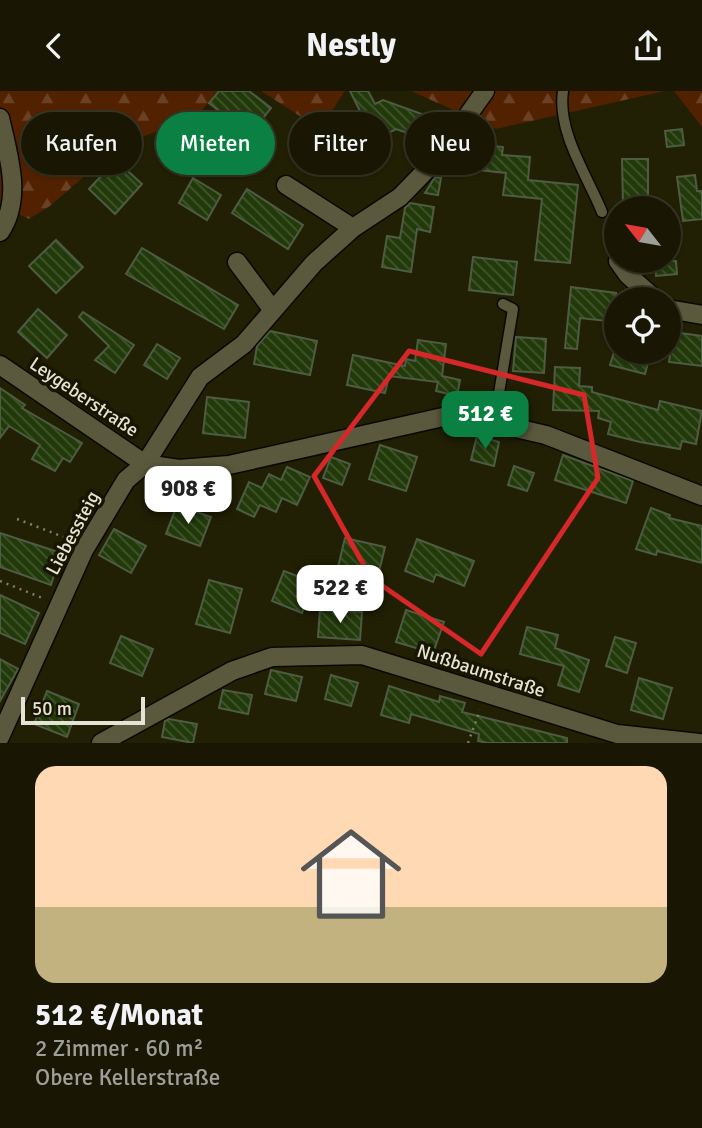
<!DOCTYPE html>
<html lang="de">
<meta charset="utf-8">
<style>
:root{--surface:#191703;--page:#262412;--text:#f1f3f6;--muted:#9f9f9a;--line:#373625;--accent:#0b8043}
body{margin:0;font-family:Signika,sans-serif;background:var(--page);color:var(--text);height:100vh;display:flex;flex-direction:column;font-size:26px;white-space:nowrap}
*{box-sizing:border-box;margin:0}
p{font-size:23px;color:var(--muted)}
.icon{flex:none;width:38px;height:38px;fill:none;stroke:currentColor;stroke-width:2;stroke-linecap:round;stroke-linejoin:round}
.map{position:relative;height:652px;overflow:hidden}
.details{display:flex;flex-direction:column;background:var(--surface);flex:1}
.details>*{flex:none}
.hud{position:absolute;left:21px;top:21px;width:662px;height:63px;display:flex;gap:14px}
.needle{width:46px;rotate:301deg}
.fabs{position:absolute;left:604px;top:105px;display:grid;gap:14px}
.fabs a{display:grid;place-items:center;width:77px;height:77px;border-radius:50%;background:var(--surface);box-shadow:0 2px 5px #0004,0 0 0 2px var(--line);font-size:35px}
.scale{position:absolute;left:21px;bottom:18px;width:124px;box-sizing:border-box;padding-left:7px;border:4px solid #e5e4d4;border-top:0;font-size:19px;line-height:24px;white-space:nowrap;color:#e5e4d4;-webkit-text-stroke:5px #181500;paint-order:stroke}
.price{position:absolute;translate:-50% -60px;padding:0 16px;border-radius:14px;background:#fff;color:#222;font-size:23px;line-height:46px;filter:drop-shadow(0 2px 4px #0008)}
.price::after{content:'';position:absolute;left:50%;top:42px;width:21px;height:16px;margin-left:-10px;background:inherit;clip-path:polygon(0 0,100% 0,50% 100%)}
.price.on{background:var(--accent);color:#fff}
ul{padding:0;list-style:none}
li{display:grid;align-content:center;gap:14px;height:371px;padding:0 35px}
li+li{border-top:2px solid var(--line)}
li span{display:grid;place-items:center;height:217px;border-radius:21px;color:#555}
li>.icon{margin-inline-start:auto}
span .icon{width:126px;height:126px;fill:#fffc;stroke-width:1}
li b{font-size:30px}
.pill{padding:0 24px;border-radius:32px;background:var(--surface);box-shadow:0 2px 5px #0004,0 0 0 2px var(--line);font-size:24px;line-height:63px}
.pill.on{background:var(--accent);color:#fff}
header{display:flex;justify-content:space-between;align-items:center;height:91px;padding:0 35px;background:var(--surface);font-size:32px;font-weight:700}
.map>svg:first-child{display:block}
</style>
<header><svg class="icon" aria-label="back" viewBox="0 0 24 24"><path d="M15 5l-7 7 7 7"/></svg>Nestly<svg class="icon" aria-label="share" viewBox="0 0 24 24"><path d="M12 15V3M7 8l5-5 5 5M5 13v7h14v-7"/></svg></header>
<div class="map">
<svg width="702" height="652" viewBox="0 0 702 652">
<defs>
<pattern id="forest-firs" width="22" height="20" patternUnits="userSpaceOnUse" patternTransform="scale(1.75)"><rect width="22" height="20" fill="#512100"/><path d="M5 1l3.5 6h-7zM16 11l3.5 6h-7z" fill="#6a4124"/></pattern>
<pattern id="building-back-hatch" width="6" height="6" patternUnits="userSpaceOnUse" patternTransform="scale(1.75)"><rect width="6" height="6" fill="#223a0a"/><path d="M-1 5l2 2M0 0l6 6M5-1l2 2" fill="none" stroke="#42562d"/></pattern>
</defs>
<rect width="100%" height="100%" fill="#211f04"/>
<g fill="url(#forest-firs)">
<polygon points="0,0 217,0 197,26 122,53 50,115 29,128 0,114"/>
<polygon points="261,0 345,0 320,38"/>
<polygon points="411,0 665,0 496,38"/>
<polygon points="674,0 702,0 702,36"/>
</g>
<g fill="url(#building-back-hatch)" stroke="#4d5c42" stroke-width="2">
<polygon points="219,0 249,0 271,17 250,44 209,12"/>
<polygon points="350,0 368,0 375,13 383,9 433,27 425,48 396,38 362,56 351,33 363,26"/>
<polygon points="59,38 63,58 39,62 35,43"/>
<polygon points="682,38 684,54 667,56 665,40"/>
<polygon points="472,52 503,56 502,64 530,66 528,89 578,94 570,172 535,169 542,108 503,104 506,82 469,78"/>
<polygon points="622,68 648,68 648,115 623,115"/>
<polygon points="116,69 142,93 115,123 89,98"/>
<polygon points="695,84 697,100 702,100 702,128 683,130 677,86"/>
<polygon points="435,86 441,87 438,104 425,102"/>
<polygon points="193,87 221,104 207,129 179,112"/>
<polygon points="247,98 303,134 288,158 232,122"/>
<polygon points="410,112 434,116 430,141 417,138 411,181 382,176 387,145 400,147 405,117"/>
<polygon points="56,149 83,176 56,202 29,175"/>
<polygon points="142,157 238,214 224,238 126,183"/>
<polygon points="473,166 517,171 513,204 469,199"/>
<polygon points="655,170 676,170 677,183 656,185"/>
<polygon points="571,196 616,202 616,231 580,227 577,258 565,257"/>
<polygon points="38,218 67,244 47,267 18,241"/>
<polygon points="83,221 134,254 115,282 95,269 109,255 79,226"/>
<polygon points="270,240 317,250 310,284 254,273 257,255"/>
<polygon points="673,241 702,245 702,275 669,271"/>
<polygon points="516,246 546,248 544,282 513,280"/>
<polygon points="418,249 446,253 442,285 460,289 457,305 436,300 438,291 389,285 385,302 347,294 353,264 405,275 406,268 415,270"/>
<polygon points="157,253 180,267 167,288 144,274"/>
<polygon points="614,261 651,261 645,283 610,274"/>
<polygon points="555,276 580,277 579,295 592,296 592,301 658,319 660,310 702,320 696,353 682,350 680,358 640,351 608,343 611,331 598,327 599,320 553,319"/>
<polygon points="0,297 25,314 22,317 82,352 70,371 63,367 55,380 32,368 40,354 9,335 0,347"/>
<polygon points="207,306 249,311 245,347 203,342"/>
<polygon points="477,345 499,351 494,375 471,369"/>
<polygon points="380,354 417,366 406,400 369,388"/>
<polygon points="563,364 633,390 626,412 555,389"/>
<polygon points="331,366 350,373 342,394 323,387"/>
<polygon points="514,375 534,382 527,400 508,394"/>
<polygon points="287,376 310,386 297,414 282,407 276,421 260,414 254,426 237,418 249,391 262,397 269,383 281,389"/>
<polygon points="177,414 211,426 200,455 166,443"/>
<polygon points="651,417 670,424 669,427 702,435 702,472 657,460 656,464 636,458"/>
<polygon points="114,438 146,455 131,482 99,464"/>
<polygon points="0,442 61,462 51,494 0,476"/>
<polygon points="345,447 385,456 378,485 338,476"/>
<polygon points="417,448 474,470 464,495 436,483 433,491 405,480"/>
<polygon points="284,480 313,491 302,522 272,510"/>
<polygon points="209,489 242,498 230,542 196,533"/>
<polygon points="0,504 39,522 25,553 0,542"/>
<polygon points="320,519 362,521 360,549 318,546"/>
<polygon points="406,519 444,531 433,562 396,551"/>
<polygon points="527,536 558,544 555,557 589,569 579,601 558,594 564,575 520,563"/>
<polygon points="121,545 153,558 142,585 110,572"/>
<polygon points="615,546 636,552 627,582 606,575"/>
<polygon points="0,568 18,578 0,610"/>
<polygon points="271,579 302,586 296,610 265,603"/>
<polygon points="331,584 358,592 351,615 325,608"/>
<polygon points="639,587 672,597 663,628 631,619"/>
<polygon points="389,595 439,611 440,605 465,612 462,621 567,647 567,652 488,652 478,650 479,643 411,623 409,632 381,624"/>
<polygon points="223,599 252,604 248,623 219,617"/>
<polygon points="47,600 79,613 67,646 34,633"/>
<polygon points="169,628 197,633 193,652 162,646 165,630"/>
</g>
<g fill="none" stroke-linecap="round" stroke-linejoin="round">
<g stroke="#0b0800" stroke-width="13">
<g id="lane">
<path d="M563,0C557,41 587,84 602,121"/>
<polyline points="494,332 513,218 503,213"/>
</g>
</g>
<g stroke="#0b0800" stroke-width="21">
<g id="street">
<path d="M0,27C8,63 23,107 0,141"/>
<polyline points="286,94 353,137"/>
<polyline points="618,170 628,184 655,208"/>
<polyline points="237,171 272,218"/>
<polyline points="668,218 702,224"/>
<polyline points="0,274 145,373 179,378 229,374 443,326 494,332 546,344 702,405"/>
<polyline points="0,646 84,459 126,389 145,373 200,286 244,253 314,172 353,137 400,106 437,68 485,0"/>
<polyline points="101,652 232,580 272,566 362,564 617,643 699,652"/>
</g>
</g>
<g stroke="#817f6a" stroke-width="2.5" stroke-dasharray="2 5" stroke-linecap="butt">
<polyline points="605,132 612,155"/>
<polyline points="17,428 69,448"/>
<polyline points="0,490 45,508"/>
<polyline points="468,652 480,619"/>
</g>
<use href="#lane" stroke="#5b593d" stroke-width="10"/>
<use href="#street" stroke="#5b593d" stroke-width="18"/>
</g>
<path fill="none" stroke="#d62828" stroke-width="5" stroke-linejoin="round" d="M409,260L584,304L598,387L481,563L371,487L314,385Z"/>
<g text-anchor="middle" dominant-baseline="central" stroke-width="7" stroke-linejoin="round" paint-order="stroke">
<g font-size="19" fill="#e5e4d4" stroke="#181500">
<text transform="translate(84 306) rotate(34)">Leygeberstraße</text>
<text transform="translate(73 442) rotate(-62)">Liebessteig</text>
<text transform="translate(481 580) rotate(18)">Nußbaumstraße</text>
</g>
</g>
</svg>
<div class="fabs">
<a><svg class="needle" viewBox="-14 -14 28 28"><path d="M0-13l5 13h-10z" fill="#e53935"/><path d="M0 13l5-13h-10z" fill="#9f9f9a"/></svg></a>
<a><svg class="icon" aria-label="locate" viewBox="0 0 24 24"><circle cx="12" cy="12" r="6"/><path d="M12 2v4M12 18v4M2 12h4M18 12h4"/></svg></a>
</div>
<div class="scale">50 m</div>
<b class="price on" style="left:485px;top:360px">512 €</b>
<b class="price" style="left:188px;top:435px">908 €</b>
<b class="price" style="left:340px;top:534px">522 €</b>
<div class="hud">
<a class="pill">Kaufen</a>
<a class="pill on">Mieten</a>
<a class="pill">Filter</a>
<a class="pill">Neu</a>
</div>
</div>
<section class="details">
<ul>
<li><span style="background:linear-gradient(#ffd9b3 65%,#c2b280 0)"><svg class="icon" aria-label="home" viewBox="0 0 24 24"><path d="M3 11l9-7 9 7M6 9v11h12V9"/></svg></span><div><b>512 €/Monat</b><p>2 Zimmer · 60 m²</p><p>Obere Kellerstraße</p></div></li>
</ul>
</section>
